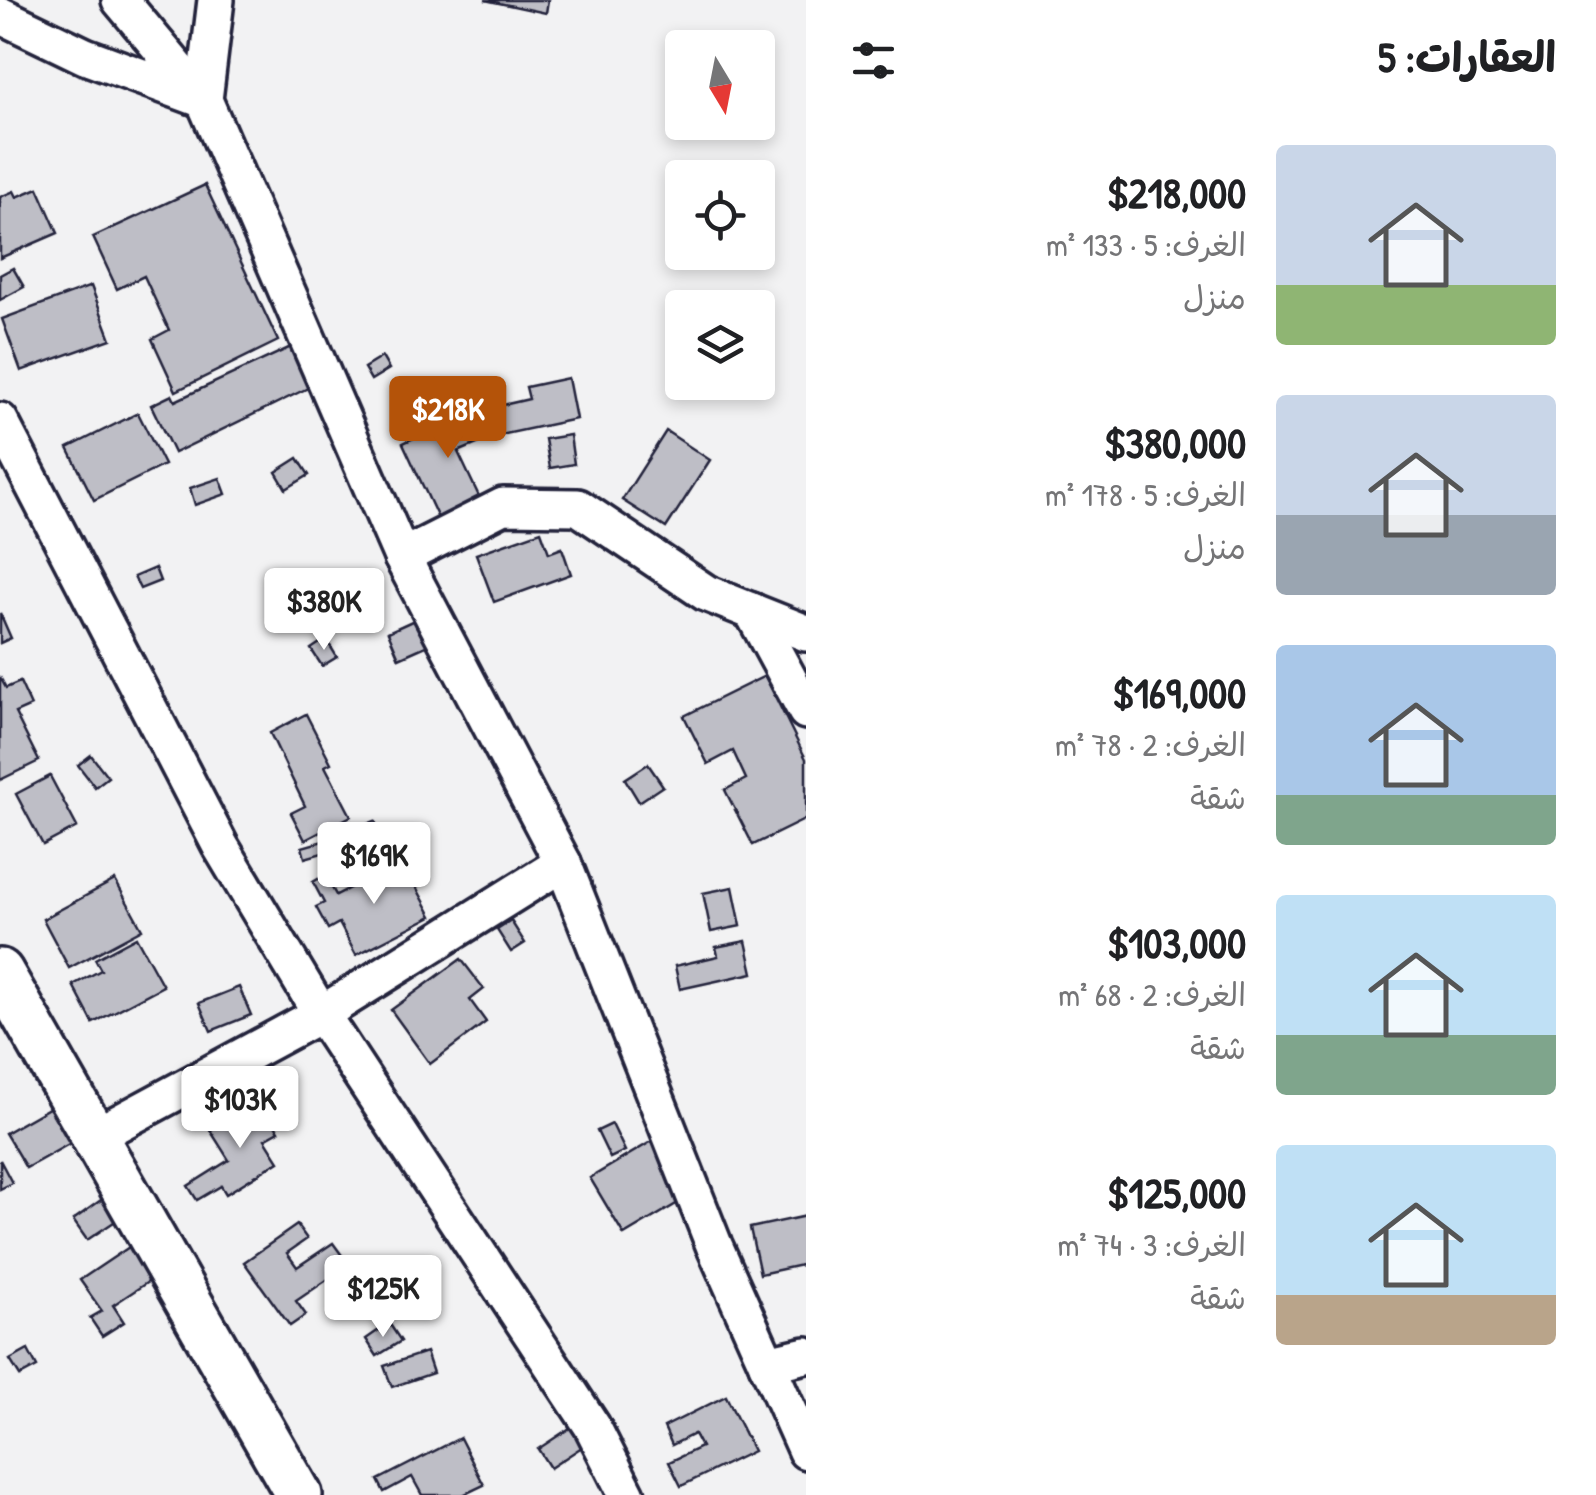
<!DOCTYPE html>
<html lang="ar">
<meta charset="utf-8">
<style>
:root{--surface:#fff;--page:#f6f6f6;--text:#202124;--muted:#757577;--accent:#b45309}
body{margin:0;font-family:"Patrick Hand","Playpen Sans Arabic",sans-serif;background:var(--page);color:var(--text);direction:rtl;height:100vh;display:flex;flex-direction:column;font-size:38px;white-space:nowrap}
*{box-sizing:border-box;margin:0}
p{font-size:32px;color:var(--muted)}
.icon{flex:none;width:55px;height:55px;fill:none;stroke:currentColor;stroke-width:2;stroke-linecap:round;stroke-linejoin:round}
.map{position:relative;flex:1;overflow:hidden;direction:ltr}
.side{display:flex;flex-direction:column;background:var(--surface);width:790px}
.side>*{flex:none}
.needle{width:65px;rotate:170deg}
.fabs{position:absolute;left:665px;top:30px;display:grid;gap:20px}
.fabs a{display:grid;place-items:center;width:110px;height:110px;border-radius:10px;background:var(--surface);box-shadow:0 5px 15px #0003;font-size:50px}
.price{position:absolute;translate:-50% -85px;padding:0 22px;border-radius:10px;background:#fff;color:#222;font-size:32px;line-height:65px;filter:drop-shadow(0 2px 5px #0008)}
.price::after{content:'';position:absolute;left:50%;top:60px;width:30px;height:22px;margin-left:-15px;background:inherit;clip-path:polygon(0 0,100% 0,50% 100%)}
.price.current{background:var(--accent);color:#fff}
ul{padding:0;list-style:none}
li{display:flex;align-items:center;gap:30px;height:250px;padding:0 40px}
li span{display:grid;place-items:center;flex:none;width:280px;height:200px;border-radius:10px;color:#555}
li>.icon{margin-inline-start:auto}
span .icon{width:120px;height:120px;fill:#fffc;stroke-width:1}
li b{font-size:42px}
h2{display:flex;justify-content:space-between;align-items:center;height:120px;padding:0 40px;font-size:42px}
main{display:flex;flex:1;min-height:0}
.map>svg:first-child{display:block}
</style>
<main>
<section class="side">
<h2>العقارات: 5<svg class="icon" aria-label="filters" viewBox="0 0 24 24"><path d="M4 7h16M4 17h16"/><circle cx="9" cy="7" r="2"/><circle cx="15" cy="17" r="2"/></svg></h2>
<ul>
<li><span style="background:linear-gradient(#c9d6e8 70%,#8fb573 0)"><svg class="icon" aria-label="home" viewBox="0 0 24 24"><path d="M3 11l9-7 9 7M6 9v11h12V9"/></svg></span><div><b>$218,000</b><p>الغرف: 5 · 133 m²</p><p>منزل</p></div></li>
<li><span style="background:linear-gradient(#c9d6e8 60%,#9aa5b1 0)"><svg class="icon" aria-label="home" viewBox="0 0 24 24"><path d="M3 11l9-7 9 7M6 9v11h12V9"/></svg></span><div><b>$380,000</b><p>الغرف: 5 · 178 m²</p><p>منزل</p></div></li>
<li><span style="background:linear-gradient(#a9c7e8 75%,#7fa58c 0)"><svg class="icon" aria-label="home" viewBox="0 0 24 24"><path d="M3 11l9-7 9 7M6 9v11h12V9"/></svg></span><div><b>$169,000</b><p>الغرف: 2 · 78 m²</p><p>شقة</p></div></li>
<li><span style="background:linear-gradient(#bfe0f5 70%,#7fa58c 0)"><svg class="icon" aria-label="home" viewBox="0 0 24 24"><path d="M3 11l9-7 9 7M6 9v11h12V9"/></svg></span><div><b>$103,000</b><p>الغرف: 2 · 68 m²</p><p>شقة</p></div></li>
<li><span style="background:linear-gradient(#bfe0f5 75%,#b9a48a 0)"><svg class="icon" aria-label="home" viewBox="0 0 24 24"><path d="M3 11l9-7 9 7M6 9v11h12V9"/></svg></span><div><b>$125,000</b><p>الغرف: 3 · 74 m²</p><p>شقة</p></div></li>
</ul>
</section>
<div class="map">
<svg width="806" height="1495" viewBox="0 0 806 1495">
<rect width="100%" height="100%" fill="#f2f2f3"/>
<filter id="ink" filterUnits="userSpaceOnUse"><feTurbulence type="fractalNoise" baseFrequency=".01" numOctaves="2"/><feDisplacementMap in="SourceGraphic" scale="20" xChannelSelector="R" yChannelSelector="G"/><feConvolveMatrix kernelMatrix="1 2 1 2 8 2 1 2 1" color-interpolation-filters="sRGB"/></filter>
<g filter="url(#ink)">
<g fill="#bebec6" stroke="#22223b" stroke-width="2.5">
<polygon points="485,0 548,0 546,13"/>
<polygon points="205,185 278,341 176,391 152,339 169,330 144,276 117,289 93,237"/>
<polygon points="38,188 58,233 0,258 0,197 14,191 17,197"/>
<polygon points="13,268 24,287 0,300 0,275"/>
<polygon points="91,286 111,339 21,371 2,319"/>
<polygon points="291,347 310,387 174,453 151,405 172,395 175,401"/>
<polygon points="382,357 389,369 371,380 364,368"/>
<polygon points="568,378 576,419 496,436 490,408 529,399 526,387"/>
<polygon points="462,394 484,441 458,452 485,509 443,529 403,443 435,428 427,410"/>
<polygon points="138,413 164,465 94,500 68,448"/>
<polygon points="666,431 710,460 666,528 622,500"/>
<polygon points="570,435 574,464 550,468 545,439"/>
<polygon points="298,458 309,475 286,489 276,472"/>
<polygon points="220,478 226,494 195,505 190,488"/>
<polygon points="541,531 549,553 562,548 571,574 494,602 476,554"/>
<polygon points="155,568 160,581 140,589 134,577"/>
<polygon points="0,613 11,638 0,643"/>
<polygon points="423,616 435,642 399,658 388,632"/>
<polygon points="326,639 337,657 322,666 311,649"/>
<polygon points="765,676 806,759 806,819 753,845 725,790 746,779 733,751 708,764 684,716"/>
<polygon points="0,677 6,688 20,682 31,706 15,713 39,761 0,780"/>
<polygon points="306,714 331,763 325,766 351,816 305,840 291,813 305,806 270,733"/>
<polygon points="91,755 108,777 95,787 78,765"/>
<polygon points="648,764 663,786 639,802 625,779"/>
<polygon points="50,776 77,827 43,845 16,794"/>
<polygon points="375,821 389,857 354,871 340,835"/>
<polygon points="323,841 326,852 305,858 302,847"/>
<polygon points="402,861 432,916 356,955 339,923 328,929 316,907 324,903 313,882 325,875 336,895"/>
<polygon points="115,880 142,929 69,968 43,919"/>
<polygon points="733,887 741,926 711,932 703,893"/>
<polygon points="511,921 525,943 511,952 497,930"/>
<polygon points="136,937 163,986 93,1023 73,985 101,970 95,959"/>
<polygon points="746,941 753,973 680,989 675,966 718,956 716,947"/>
<polygon points="461,959 484,989 470,1000 486,1022 430,1064 391,1010"/>
<polygon points="239,987 251,1015 211,1031 199,1003"/>
<polygon points="63,1100 83,1136 26,1168 5,1133"/>
<polygon points="260,1100 279,1131 265,1139 279,1161 226,1194 221,1186 197,1200 188,1186 229,1160 210,1130"/>
<polygon points="612,1124 625,1151 610,1158 597,1131"/>
<polygon points="654,1140 688,1197 624,1235 590,1178"/>
<polygon points="0,1160 12,1183 0,1189"/>
<polygon points="108,1195 123,1216 87,1240 73,1220"/>
<polygon points="806,1216 806,1264 760,1274 750,1228"/>
<polygon points="297,1225 307,1239 287,1253 297,1267 333,1243 349,1265 296,1301 306,1315 290,1326 244,1262"/>
<polygon points="144,1237 166,1270 113,1305 124,1322 102,1336 90,1318 102,1311 80,1280"/>
<polygon points="389,1323 401,1341 377,1356 366,1339"/>
<polygon points="28,1350 37,1367 20,1376 10,1360"/>
<polygon points="426,1352 433,1373 392,1387 384,1366"/>
<polygon points="726,1396 753,1451 681,1486 669,1462 701,1447 694,1434 672,1445 664,1427"/>
<polygon points="576,1424 588,1443 550,1468 538,1449"/>
<polygon points="460,1438 484,1485 463,1495 422,1495 412,1477 384,1492 378,1480"/>
</g>
<g fill="none" stroke-linecap="round" stroke-linejoin="round">
<g stroke="#22223b" stroke-width="42">
<g id="minor">
<polyline points="120,0 203,99"/>
<polyline points="216,0 204,100 402,557 563,863 714,1245 806,1451"/>
<polyline points="0,15 85,56 204,100"/>
<polyline points="0,421 221,847 321,1014 592,1426 627,1495"/>
<polyline points="402,557 503,506 578,507 706,593 806,633"/>
<polyline points="752,611 806,711"/>
<polyline points="93,1137 321,1014 563,863"/>
<polyline points="767,1364 806,1355"/>
</g>
</g>
<g stroke="#22223b" stroke-width="52">
<polyline id="tertiary" points="0,972 299,1495"/>
</g>
<use href="#minor" stroke="#fff" stroke-width="35"/>
<use href="#tertiary" stroke="#fff" stroke-width="45"/>
</g>
</g>
</svg>
<div class="fabs">
<a><svg class="needle" viewBox="-14 -14 28 28"><path d="M0-13l5 13h-10z" fill="#e53935"/><path d="M0 13l5-13h-10z" fill="#757577"/></svg></a>
<a><svg class="icon" aria-label="locate" viewBox="0 0 24 24"><circle cx="12" cy="12" r="6"/><path d="M12 2v4M12 18v4M2 12h4M18 12h4"/></svg></a>
<a><svg class="icon" aria-label="layers" viewBox="0 0 24 24"><path d="M12 4l9 5-9 5-9-5zM3 14l9 5 9-5"/></svg></a>
</div>
<b class="price current" style="left:448px;top:461px">$218K</b>
<b class="price" style="left:324px;top:653px">$380K</b>
<b class="price" style="left:374px;top:907px">$169K</b>
<b class="price" style="left:240px;top:1151px">$103K</b>
<b class="price" style="left:383px;top:1340px">$125K</b>
</div>
</main>
